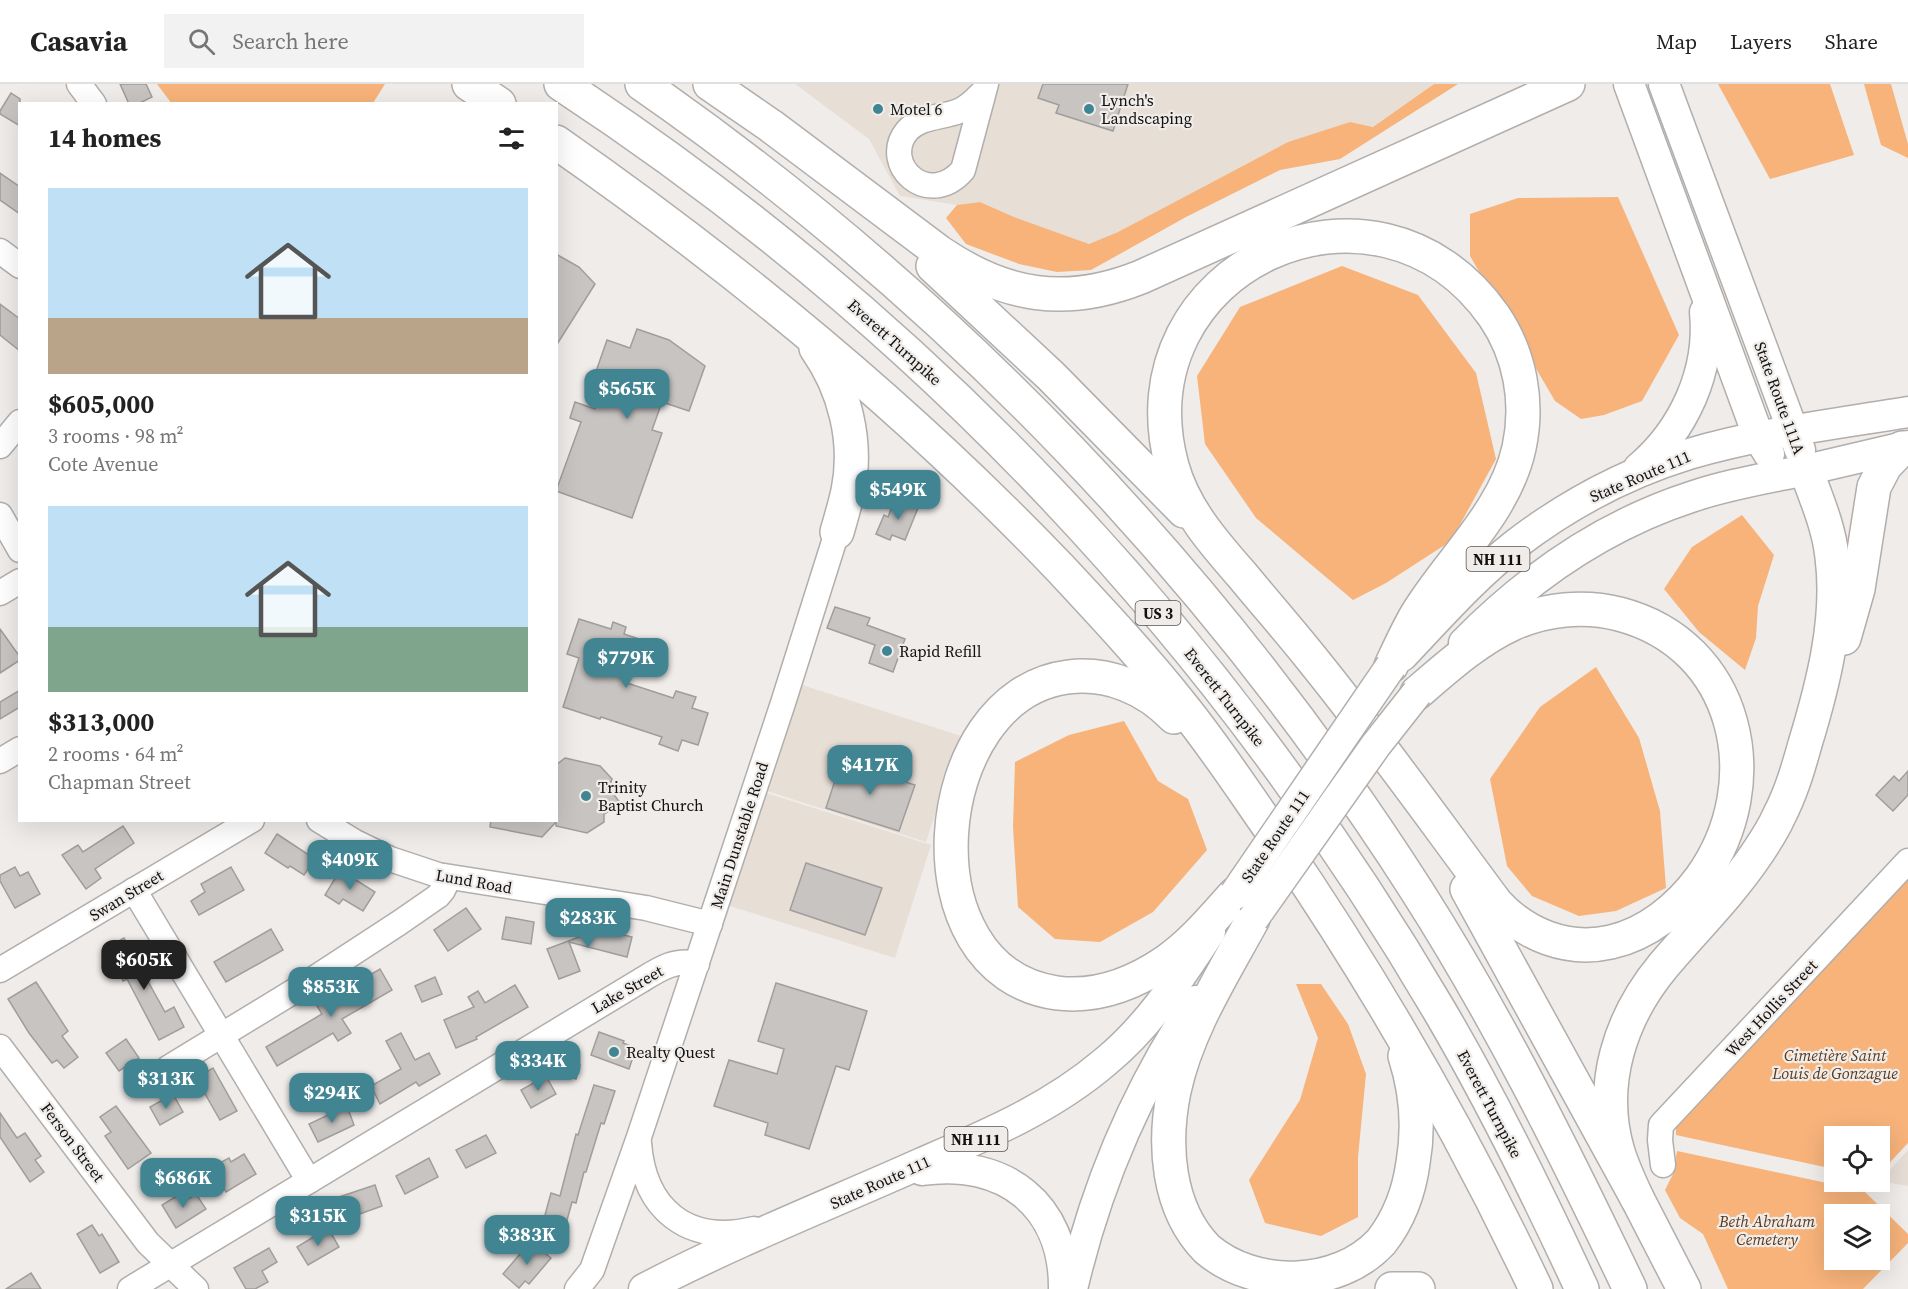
<!DOCTYPE html>
<meta charset="utf-8">
<style>
:root{--surface:#fff;--page:#f2f2f2;--text:#222;--muted:#767676;--line:#e0e0e0;--accent:#418593}
body{margin:0;font-family:"Source Serif 4",serif;background:var(--page);color:var(--text);height:100vh;display:flex;flex-direction:column;font-size:22px;white-space:nowrap}
*{box-sizing:border-box;margin:0}
p{font-size:20px;color:var(--muted)}
.icon{flex:none;width:33px;height:33px;fill:none;stroke:currentColor;stroke-width:2;stroke-linecap:round;stroke-linejoin:round}
.map{position:relative;flex:1;overflow:hidden}
.side{position:absolute;left:18px;top:18px;width:540px;height:720px;display:flex;flex-direction:column;background:var(--surface);border-radius:0px;box-shadow:0 6px 24px #0002}
.side>*{flex:none}
.controls{position:absolute;left:1824px;top:1042px;display:grid;gap:12px}
.controls a{display:grid;place-items:center;width:66px;height:66px;border-radius:0px;background:var(--surface);box-shadow:0 6px 24px #0002;font-size:30px}
.price{position:absolute;translate:-50% -51px;padding:0 14px;border-radius:12px;background:var(--accent);color:#fff;font-size:20px;line-height:39px;filter:drop-shadow(0 2px 3px #0008)}
.price::after{content:'';position:absolute;left:50%;top:36px;width:18px;height:14px;margin-left:-9px;background:inherit;clip-path:polygon(0 0,100% 0,50% 100%)}
.price.selected{background:#222;color:#fff}
ul{padding:0;list-style:none}
li{display:grid;align-content:center;gap:12px;height:318px;padding:0 30px}
li span{display:grid;place-items:center;height:186px;border-radius:0px;color:#555}
li>.icon{margin-inline-start:auto}
span .icon{width:108px;height:108px;fill:#fffc;stroke-width:1}
li b{font-size:26px}
h2{display:flex;justify-content:space-between;align-items:center;height:72px;padding:0 30px;font-size:26px}
header{display:flex;align-items:center;gap:36px;box-sizing:border-box;height:84px;padding:0 30px;background:var(--surface);border-bottom:2px solid var(--line)}
header strong{font-size:28px}
nav{display:flex;gap:33px;margin-inline-start:auto;font-size:21px}
.search{width:420px;height:54px;background:var(--page);display:flex;align-items:center;gap:15px;box-sizing:border-box;padding:0 21px;border-radius:0px;color:var(--muted);font-size:22px}
.map>svg:first-child{display:block}
</style>
<header>
<strong>Casavia</strong>
<div class="search"><svg class="icon" aria-label="search" viewBox="0 0 24 24"><circle cx="10" cy="10" r="6"/><path d="M15 15l6 6"/></svg>Search here</div>
<nav><a>Map</a><a>Layers</a><a>Share</a></nav>
</header>
<div class="map">
<svg width="1908" height="1205" viewBox="0 0 1908 1205">
<rect width="100%" height="100%" fill="#efecea"/>
<g fill="#e7ded6">
<polygon points="795,0 1434,0 1373,43 1350,38 1288,58 1118,148 1089,160 1014,133 980,118 957,121 900,112 869,55"/>
<polygon points="799,600 961,652 926,758 764,706"/>
<polygon points="763,708 931,761 895,874 727,821"/>
<polygon points="1908,1066 1908,1102 1880,1097"/>
</g>
<g fill="#f7b37a" fill-rule="evenodd">
<polygon points="157,0 385,0 373,19 172,20"/>
<polygon points="1434,0 1458,0 1340,75 1280,86 1186,133 1091,186 1057,188 1019,180 966,160 946,134 957,121 980,118 1014,133 1089,160 1118,148 1288,58 1350,38 1373,43"/>
<polygon points="1718,0 1830,0 1854,71 1770,95"/>
<polygon points="1864,0 1891,0 1908,60 1908,74 1881,61"/>
<polygon points="1618,113 1679,251 1642,317 1604,331 1581,335 1555,317 1470,172 1470,130 1518,114"/>
<polygon points="1342,182 1418,211 1476,289 1496,375 1451,457 1386,499 1353,516 1256,434 1205,360 1197,292 1240,223"/>
<polygon points="1742,431 1774,471 1758,522 1756,554 1745,586 1699,548 1664,505 1692,463"/>
<polygon points="1596,583 1639,654 1660,727 1666,804 1616,827 1579,832 1532,812 1507,782 1490,695 1540,623"/>
<polygon points="1124,637 1158,697 1188,715 1207,766 1153,828 1100,858 1055,855 1018,823 1013,743 1015,678 1069,651"/>
<polygon points="1908,796 1908,1059 1880,1089 1880,1053 1834,1053 1834,1085 1676,1051 1676,1044"/>
<polygon points="1296,900 1321,900 1348,940 1366,990 1358,1073 1358,1133 1321,1152 1265,1139 1249,1096 1300,1016 1318,954"/>
<path d="M1677,1067L1864,1107L1908,1150V1159L1863,1205H1728L1703,1150L1680,1134L1665,1106L1673,1090ZM1834,1131H1880V1176H1834Z"/>
</g>
<g fill="#c7c4c2" stroke="#a09d9b" stroke-width="1.5">
<polygon points="120,0 146,0 152,13 138,20 129,20"/>
<polygon points="1043,0 1128,0 1113,47 1056,29 1059,21 1038,14"/>
<polygon points="11,9 20,15 20,42 0,30 0,27"/>
<polygon points="0,89 20,103 20,130 0,116"/>
<polygon points="556,170 579,183 595,200 556,262"/>
<polygon points="0,220 20,235 20,267 0,251"/>
<polygon points="637,245 669,256 705,282 689,327 662,318 652,346 662,349 632,434 556,407 581,338 570,334 575,318 595,325 604,300 593,296 607,256 630,264"/>
<polygon points="895,415 918,424 905,456 892,451 890,456 876,450 884,431 888,433"/>
<polygon points="835,523 870,534 867,541 905,555 893,588 869,579 875,561 827,544"/>
<polygon points="579,535 611,545 613,538 626,543 624,550 639,555 624,598 673,614 676,607 696,613 692,624 708,629 698,661 682,656 678,667 659,660 662,653 601,633 600,635 563,623 579,574 567,570"/>
<polygon points="0,545 20,573 20,576 0,589"/>
<polygon points="20,606 20,623 0,635 0,618"/>
<polygon points="565,674 600,682 612,695 609,704 621,720 604,730 604,738 587,749 556,742 556,738 542,753 490,743 491,736 556,736 556,681"/>
<polygon points="841,678 915,701 899,747 826,724"/>
<polygon points="1908,687 1908,711 1893,727 1876,711 1894,692 1899,697"/>
<polygon points="123,742 134,759 95,785 101,794 86,805 62,771 78,761 83,768"/>
<polygon points="277,750 315,775 304,791 290,782 288,784 265,769"/>
<polygon points="806,779 882,804 865,851 790,826"/>
<polygon points="15,783 20,792 28,788 40,810 15,824 0,797 0,791"/>
<polygon points="231,783 244,806 199,831 191,817 205,808 201,800"/>
<polygon points="340,786 375,808 363,827 343,815 339,820 325,811"/>
<polygon points="466,824 481,845 448,867 434,846"/>
<polygon points="506,833 534,838 531,860 502,855"/>
<polygon points="585,841 632,853 627,873 569,858 580,887 559,895 547,865 582,852"/>
<polygon points="271,845 283,866 226,898 214,878"/>
<polygon points="124,854 165,928 174,923 184,943 159,956 127,895 123,897 106,864"/>
<polygon points="380,885 392,906 342,935 351,949 338,957 333,949 277,982 266,963 322,930 317,922"/>
<polygon points="435,893 442,910 422,918 415,902"/>
<polygon points="36,898 68,947 62,952 78,973 64,984 57,976 52,979 29,949 8,915"/>
<polygon points="776,899 867,927 849,986 836,982 809,1065 765,1051 768,1039 714,1022 729,976 777,990 784,965 758,957"/>
<polygon points="515,901 528,923 476,953 477,955 456,964 444,936 474,923 468,913 478,907 485,919"/>
<polygon points="599,948 624,957 623,959 636,964 629,985 591,971"/>
<polygon points="401,949 415,976 429,969 440,990 419,1002 416,998 380,1020 371,1002 401,985 386,957"/>
<polygon points="126,955 139,974 119,987 106,969"/>
<polygon points="555,972 580,981 576,995 551,987"/>
<polygon points="213,984 237,1027 220,1036 196,994"/>
<polygon points="546,992 556,1010 531,1024 521,1006"/>
<polygon points="594,1001 615,1007 604,1040 601,1039 586,1088 584,1088 576,1119 572,1118 564,1147 542,1142 551,1109 560,1112 576,1050 578,1051"/>
<polygon points="173,1010 183,1028 160,1041 150,1023"/>
<polygon points="116,1022 151,1069 128,1085 105,1052 111,1048 100,1033"/>
<polygon points="347,1022 354,1041 318,1058 309,1040"/>
<polygon points="0,1029 17,1054 25,1049 41,1072 35,1076 44,1088 30,1098 0,1053"/>
<polygon points="486,1051 496,1069 466,1084 456,1066"/>
<polygon points="244,1070 256,1090 226,1108 212,1083 229,1074 231,1078"/>
<polygon points="429,1074 438,1093 405,1110 396,1092"/>
<polygon points="375,1101 382,1122 340,1137 333,1115"/>
<polygon points="180,1110 185,1117 196,1110 206,1125 176,1144 162,1121"/>
<polygon points="92,1141 99,1152 102,1150 119,1178 100,1189 77,1150"/>
<polygon points="328,1144 339,1163 308,1181 297,1163"/>
<polygon points="534,1160 551,1174 529,1200 525,1197 519,1204 503,1190 525,1164 529,1167"/>
<polygon points="269,1164 277,1178 262,1187 268,1198 255,1205 246,1205 234,1184"/>
<polygon points="31,1189 41,1205 6,1205"/>
</g>
<g fill="none" stroke-linecap="round" stroke-linejoin="round">
<g stroke="#b1aeac" stroke-width="27">
<g id="minor">
<polyline points="79,0 94,20"/>
<path d="M984,7C976,15 969,23 959,27C942,34 920,32 907,47C880,80 928,126 963,86L986,0"/>
<polyline points="0,167 20,182"/>
<polyline points="0,362 20,338"/>
<polyline points="0,431 20,466"/>
<polyline points="0,509 20,497"/>
<polyline points="0,677 20,665"/>
<polyline points="319,736 355,758 390,775 438,791 646,824 710,840"/>
<polyline points="134,806 309,1097"/>
<polyline points="0,886 252,736"/>
<polyline points="0,963 148,1159 196,1205"/>
<polyline points="168,984 304,901 399,839 438,812 443,806 449,794"/>
<path d="M639,1059C644,1126 688,1161 754,1145"/>
<polyline points="1663,1081 1660,1056 1661,1041 1908,777"/>
<path d="M130,1205L640,897C658,886 675,874 697,880"/>
<polyline points="577,1205 592,1186 639,1053 783,619 837,448"/>
</g>
</g>
<g stroke="#b1aeac" stroke-width="33">
<g id="major">
<polyline points="1629,0 1759,354 1769,370"/>
<polyline points="1664,0 1800,366"/>
<path d="M1639,384C1684,346 1711,287 1705,228"/>
<path d="M1464,559C1528,494 1605,441 1691,413C1729,400 1768,394 1806,386C1840,378 1874,370 1908,362"/>
<path d="M1402,572C1439,533 1474,493 1516,460C1567,421 1627,389 1689,370C1760,349 1835,340 1908,328"/>
<path d="M922,1086C1004,1074 1065,1121 1064,1205"/>
<path d="M644,1205C734,1158 830,1120 922,1079C987,1051 1051,1024 1105,978C1149,942 1179,895 1210,848"/>
<path d="M1072,1205C1096,1102 1137,1005 1196,917"/>
</g>
</g>
<g stroke="#b1aeac" stroke-width="36">
<g id="highway">
<polyline points="469,0 499,20"/>
<path d="M561,0C924,238 1219,552 1439,926C1492,1016 1538,1110 1582,1205"/>
<path d="M642,0C950,214 1215,491 1417,807C1498,934 1565,1069 1630,1205"/>
<path d="M710,0L771,42L939,168C1005,213 1066,223 1141,193L1568,0"/>
<path d="M556,58C738,185 907,324 1060,484C1102,529 1144,574 1182,622C1216,664 1245,709 1276,753C1376,899 1461,1046 1536,1205"/>
<polyline points="933,182 1051,292 1184,427"/>
<path d="M816,264C845,305 858,358 848,407C845,421 841,434 837,448"/>
<polyline points="1844,554 1858,505 1874,403 1885,382 1902,364"/>
<path d="M1391,582C1399,565 1407,547 1417,530C1450,476 1505,428 1519,364C1529,318 1520,270 1494,232C1376,64 1118,183 1172,382C1184,425 1213,458 1242,491C1265,519 1289,546 1312,575C1376,654 1435,737 1496,819C1525,851 1568,868 1611,858C1647,850 1679,824 1701,794C1769,699 1739,561 1619,530C1584,521 1545,525 1512,540C1477,556 1446,584 1417,609"/>
<path d="M1174,633C1146,604 1108,588 1068,593C926,611 903,888 1057,909C1097,914 1135,899 1167,877C1194,858 1214,833 1235,810"/>
<polyline points="1467,805 1637,1114 1684,1205"/>
<path d="M1253,835C1223,890 1187,946 1174,1007C1163,1060 1167,1124 1207,1165C1254,1205 1337,1205 1381,1158C1399,1135 1409,1108 1413,1079C1419,1044 1416,1006 1405,972"/>
<path d="M1637,1114C1630,1099 1623,1084 1618,1068C1598,1001 1620,934 1663,882C1694,845 1729,811 1756,771C1764,759 1773,746 1779,732C1791,709 1798,685 1805,660C1823,601 1840,535 1832,473C1829,443 1816,414 1806,386"/>
<polyline points="1392,1205 1418,1205"/>
</g>
</g>
<use href="#minor" stroke="#fff" stroke-width="24"/>
<use href="#major" stroke="#fff" stroke-width="30"/>
<use href="#highway" stroke="#fff" stroke-width="33"/>
<g stroke="#b1aeac" stroke-width="33" stroke-linecap="butt">
<g id="major-bridge">
<polyline points="1235,810 1391,582"/>
<polyline points="1253,835 1376,661 1417,609"/>
</g>
</g>
<use href="#major-bridge" stroke="#fff" stroke-width="30"/>
</g>
<g fill="#418593" stroke="#efecea" stroke-width="2">
<circle cx="878" cy="25" r="6"/>
<circle cx="1089" cy="25" r="6"/>
<circle cx="887" cy="567" r="6"/>
<circle cx="586" cy="712" r="6"/>
<circle cx="614" cy="968" r="6"/>
</g>
<g text-anchor="middle" dominant-baseline="central" stroke-width="4.5" stroke-linejoin="round" paint-order="stroke">
<g fill="#efecea" stroke="#545351" stroke-width="1.5">
<rect x="1466.5" y="463" width="63" height="24" rx="4.5"/>
<rect x="1135.5" y="517" width="45" height="24" rx="4.5"/>
<rect x="944.5" y="1043" width="63" height="24" rx="4.5"/>
</g>
<g font-size="15" font-weight="bold" fill="#121110">
<text x="1498" y="475">NH 111</text>
<text x="1158" y="529">US 3</text>
<text x="976" y="1055">NH 111</text>
</g>
<g font-size="16" fill="#121110" stroke="#efecea" text-anchor="start">
<text x="1101" y="16">Lynch's<tspan x="1101" dy="18">Landscaping</tspan></text>
<text x="890" y="25">Motel 6</text>
<text x="899" y="567">Rapid Refill</text>
<text x="598" y="703">Trinity<tspan x="598" dy="18">Baptist Church</tspan></text>
<text x="626" y="968">Realty Quest</text>
</g>
<g font-size="16" fill="#121110" stroke="#efecea">
<text transform="translate(895 258) rotate(42)">Everett Turnpike</text>
<text transform="translate(1780 314) rotate(70)">State Route 111A</text>
<text transform="translate(1640 392) rotate(-23)">State Route 111</text>
<text transform="translate(1225 613) rotate(52)">Everett Turnpike</text>
<text transform="translate(739 751) rotate(-72)">Main Dunstable Road</text>
<text transform="translate(1275 752) rotate(-56)">State Route 111</text>
<text transform="translate(474 797) rotate(10)">Lund Road</text>
<text transform="translate(126 811) rotate(-31)">Swan Street</text>
<text transform="translate(627 905) rotate(-30)">Lake Street</text>
<text transform="translate(1771 924) rotate(-47)">West Hollis Street</text>
<text transform="translate(1490 1020) rotate(62)">Everett Turnpike</text>
<text transform="translate(73 1058) rotate(53)">Ferson Street</text>
<text transform="translate(880 1098) rotate(-24)">State Route 111</text>
</g>
<g font-size="16" font-style="italic" fill="#5a391c" stroke="#efecea">
<text x="1835" y="971">Cimetière Saint<tspan x="1835" dy="18">Louis de Gonzague</tspan></text>
<text x="1767" y="1137">Beth Abraham<tspan x="1767" dy="18">Cemetery</tspan></text>
</g>
</g>
</svg>
<div class="controls">
<a><svg class="icon" aria-label="locate" viewBox="0 0 24 24"><circle cx="12" cy="12" r="6"/><path d="M12 2v4M12 18v4M2 12h4M18 12h4"/></svg></a>
<a><svg class="icon" aria-label="layers" viewBox="0 0 24 24"><path d="M12 4l9 5-9 5-9-5zM3 14l9 5 9-5"/></svg></a>
</div>
<b class="price" style="left:627px;top:336px">$565K</b>
<b class="price" style="left:898px;top:437px">$549K</b>
<b class="price" style="left:626px;top:605px">$779K</b>
<b class="price" style="left:870px;top:712px">$417K</b>
<b class="price" style="left:350px;top:807px">$409K</b>
<b class="price" style="left:588px;top:865px">$283K</b>
<b class="price selected" style="left:144px;top:907px">$605K</b>
<b class="price" style="left:331px;top:934px">$853K</b>
<b class="price" style="left:538px;top:1008px">$334K</b>
<b class="price" style="left:166px;top:1026px">$313K</b>
<b class="price" style="left:332px;top:1040px">$294K</b>
<b class="price" style="left:183px;top:1125px">$686K</b>
<b class="price" style="left:318px;top:1163px">$315K</b>
<b class="price" style="left:527px;top:1182px">$383K</b>
<section class="side">
<h2>14 homes<svg class="icon" aria-label="filters" viewBox="0 0 24 24"><path d="M4 7h16M4 17h16"/><circle cx="9" cy="7" r="2"/><circle cx="15" cy="17" r="2"/></svg></h2>
<ul>
<li><span style="background:linear-gradient(#bfe0f5 70%,#b9a48a 0)"><svg class="icon" aria-label="home" viewBox="0 0 24 24"><path d="M3 11l9-7 9 7M6 9v11h12V9"/></svg></span><div><b>$605,000</b><p>3 rooms · 98 m²</p><p>Cote Avenue</p></div></li>
<li><span style="background:linear-gradient(#bfe0f5 65%,#7fa58c 0)"><svg class="icon" aria-label="home" viewBox="0 0 24 24"><path d="M3 11l9-7 9 7M6 9v11h12V9"/></svg></span><div><b>$313,000</b><p>2 rooms · 64 m²</p><p>Chapman Street</p></div></li>
</ul>
</section>
</div>
